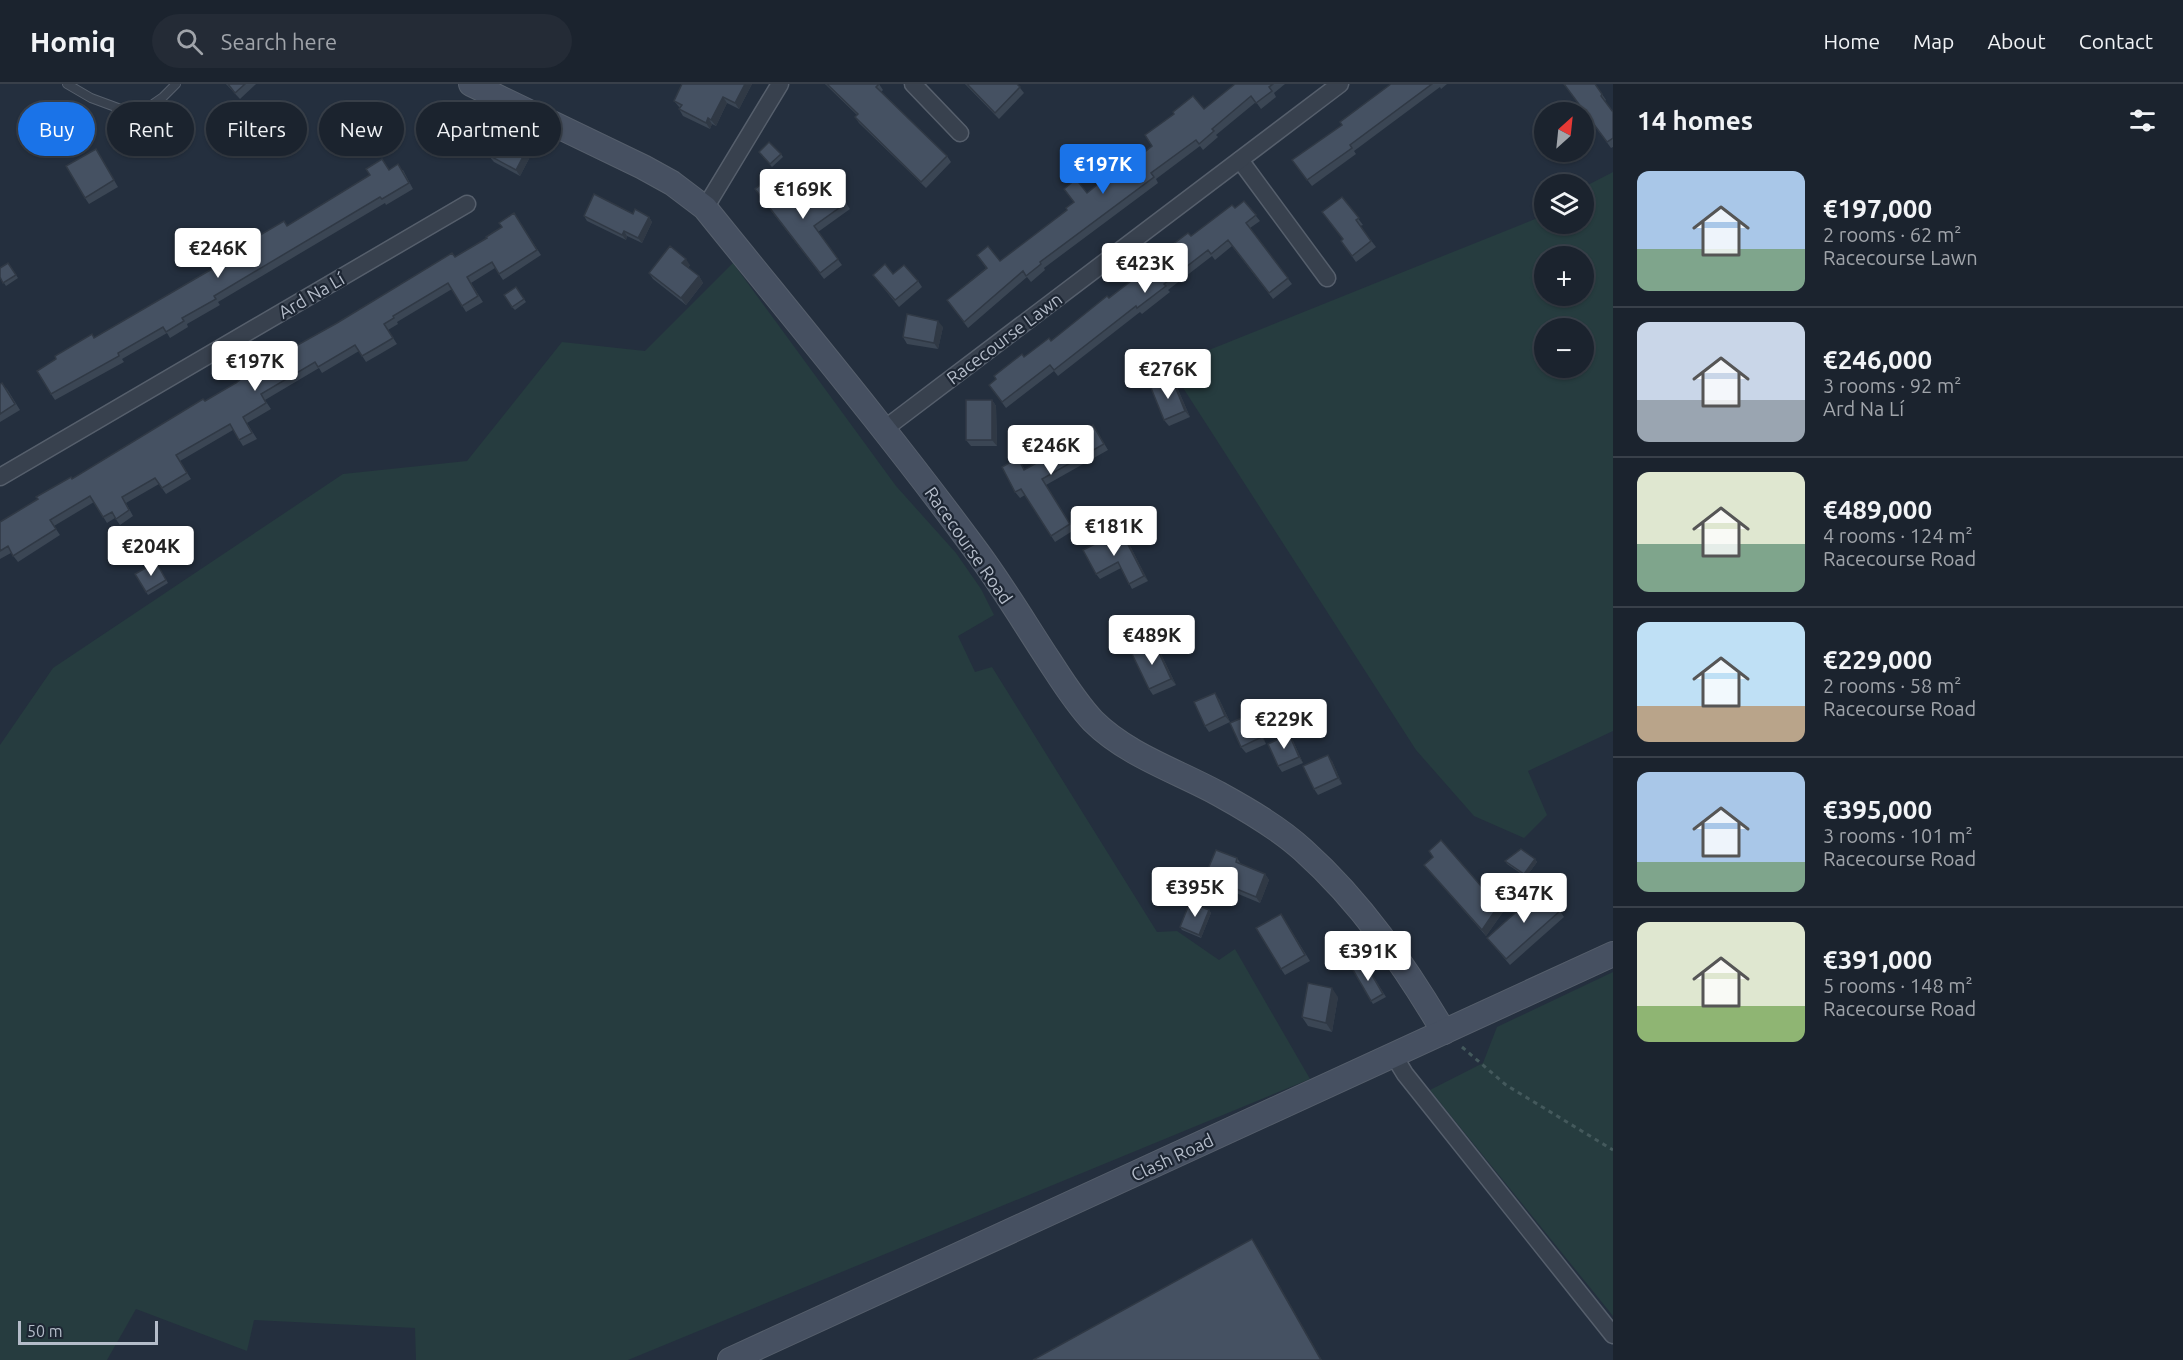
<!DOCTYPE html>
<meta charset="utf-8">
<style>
:root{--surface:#1b232e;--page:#242b36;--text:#f1f3f6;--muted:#a0a4aa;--line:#39404a;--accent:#1a73e8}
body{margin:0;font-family:Ubuntu,sans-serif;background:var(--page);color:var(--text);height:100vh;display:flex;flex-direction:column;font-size:22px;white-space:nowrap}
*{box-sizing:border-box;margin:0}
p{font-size:20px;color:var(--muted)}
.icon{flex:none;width:33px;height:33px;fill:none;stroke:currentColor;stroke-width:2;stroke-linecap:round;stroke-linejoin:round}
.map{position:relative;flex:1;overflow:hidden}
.panel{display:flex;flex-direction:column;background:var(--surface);width:570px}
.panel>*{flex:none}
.top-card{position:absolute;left:18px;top:18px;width:570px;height:54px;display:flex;gap:12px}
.needle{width:39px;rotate:27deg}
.tools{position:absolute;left:1534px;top:18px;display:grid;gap:12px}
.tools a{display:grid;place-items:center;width:60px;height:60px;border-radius:50%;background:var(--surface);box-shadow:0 2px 4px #0004,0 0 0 2px var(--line);font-size:30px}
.scale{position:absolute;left:18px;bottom:15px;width:140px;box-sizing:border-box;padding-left:6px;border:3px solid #b4bcc9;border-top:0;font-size:16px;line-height:21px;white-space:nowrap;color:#b4bcc9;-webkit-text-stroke:4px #1d2633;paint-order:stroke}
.price{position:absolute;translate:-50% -51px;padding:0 14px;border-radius:6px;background:#fff;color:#222;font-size:20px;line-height:39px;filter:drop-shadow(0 2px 3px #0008)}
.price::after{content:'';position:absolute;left:50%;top:36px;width:18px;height:14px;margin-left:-9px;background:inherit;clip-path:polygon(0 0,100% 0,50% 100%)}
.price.active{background:var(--accent);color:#fff}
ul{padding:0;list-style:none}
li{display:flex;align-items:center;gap:18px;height:150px;padding:0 24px}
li+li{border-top:2px solid var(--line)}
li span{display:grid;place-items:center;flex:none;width:168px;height:120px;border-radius:12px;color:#555}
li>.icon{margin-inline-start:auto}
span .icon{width:72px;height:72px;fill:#fffc;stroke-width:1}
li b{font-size:26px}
h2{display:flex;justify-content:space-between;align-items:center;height:72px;padding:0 24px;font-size:26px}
.pill{padding:0 21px;border-radius:27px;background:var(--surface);box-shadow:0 2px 4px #0004,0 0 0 2px var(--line);font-size:21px;line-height:54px}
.pill.active{background:var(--accent);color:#fff}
header{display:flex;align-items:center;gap:36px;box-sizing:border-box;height:84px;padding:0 30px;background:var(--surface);border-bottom:2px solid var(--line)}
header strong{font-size:28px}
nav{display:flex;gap:33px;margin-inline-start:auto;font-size:21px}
.search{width:420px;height:54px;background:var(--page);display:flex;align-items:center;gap:15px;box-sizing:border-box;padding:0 21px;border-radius:33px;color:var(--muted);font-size:22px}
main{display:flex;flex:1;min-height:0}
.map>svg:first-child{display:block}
</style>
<header>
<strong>Homiq</strong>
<div class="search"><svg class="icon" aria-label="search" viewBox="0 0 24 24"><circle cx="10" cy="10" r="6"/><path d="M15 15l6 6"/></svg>Search here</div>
<nav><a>Home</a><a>Map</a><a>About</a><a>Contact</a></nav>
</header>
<main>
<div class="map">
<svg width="1613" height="1276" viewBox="0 0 1613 1276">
<rect width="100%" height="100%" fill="#242f3e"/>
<g fill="#263c3f" fill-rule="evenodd">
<path d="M1613,88V647L1528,687L1547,731L1524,754L1474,732L1416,666L1169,282L1545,131V140H1584V103ZM1545,172H1584V212H1545ZM1545,244H1584V284H1545Z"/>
<polygon points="733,179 896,402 956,469 981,505 994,531 958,552 975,588 992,583 1157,848 1177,847 1219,876 1235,865 1310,995 628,1276 416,1276 415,1244 254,1236 247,1267 136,1225 107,1276 0,1276 0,661 53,584 343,390 467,377 562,258 645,267"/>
<polygon points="1613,888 1613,1232 1430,1006 1483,979 1497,943"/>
</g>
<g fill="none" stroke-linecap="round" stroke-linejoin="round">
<g stroke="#565f6c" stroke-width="10">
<polyline id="lane" points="67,0 91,14 137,31 163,13 176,0"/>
</g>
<g stroke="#565f6c" stroke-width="19">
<g id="street">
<polyline points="913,0 960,49"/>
<polyline points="1240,76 1327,194"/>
<polyline points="705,124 780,0"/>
<polyline points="883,346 1340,0"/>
<polyline points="0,393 467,120"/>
<polyline points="1394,972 1405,990 1613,1251"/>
</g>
</g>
<g stroke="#565f6c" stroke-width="26">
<g id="secondary">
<path d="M471,0L643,83L672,99L705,124C796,237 889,348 975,465C1002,501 1025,540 1050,578C1063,598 1076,619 1093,637C1127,671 1177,687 1219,710C1248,726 1279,744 1303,766C1361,818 1405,882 1444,948"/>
<polyline points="730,1276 1613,870"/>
</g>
</g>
<polyline stroke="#44595c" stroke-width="3" stroke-dasharray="4.5 4.5" stroke-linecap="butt" points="1462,963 1506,1001 1613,1066"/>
<use href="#lane" stroke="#38414e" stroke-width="8"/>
<use href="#street" stroke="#38414e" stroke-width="16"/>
<use href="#secondary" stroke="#465061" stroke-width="24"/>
</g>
<g fill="#3b4654">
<polygon points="226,0 256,0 240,15"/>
<polygon points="682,0 752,0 739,25 727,19 716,42 712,40 710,45 683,32 679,25 680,24 674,17"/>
<polygon points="825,0 879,0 883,6 881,8 947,72 951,78 926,104 859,39 855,33 857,31"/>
<polygon points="965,0 1017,0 1024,9 999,35"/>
<polygon points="1235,0 1285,0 1274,9 1276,13 1261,25 1256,18 1216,51 1218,53 1203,66 1200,62 1156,95 1158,99 1044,184 1045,186 1031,198 1027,193 968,244 947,216 986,184 977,171 1000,177 1067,126 1087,109 1116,91 1204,25"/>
<polygon points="1391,0 1447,0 1441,5 1440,3 1354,67 1356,70 1312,102 1292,76 1342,41"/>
<polygon points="1564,0 1595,0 1606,16 1605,17 1613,28 1613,63 1611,64"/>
<polygon points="499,55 532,69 520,92 494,78 483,65"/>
<polygon points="96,65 118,103 89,120 85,114"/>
<polygon points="759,68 781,70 783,73 772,83"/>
<polygon points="389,86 403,86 413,105 386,121 385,119 218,218 220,221 187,240 188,243 170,254 167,249 122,275 124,278 55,316 51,310 95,254 288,142"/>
<polygon points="836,105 850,125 818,148 842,181 824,195 759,111 802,129"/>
<polygon points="1342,113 1363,141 1360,142 1376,163 1356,178 1341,157 1343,155"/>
<polygon points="1244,117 1260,137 1250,144 1292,200 1273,215 1232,162 1215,176 1212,172 1168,206 1170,208 1142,230 1140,228 1058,292 1054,287 1006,324 989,301 1024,273 1051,257 1191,152 1235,124"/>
<polygon points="514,129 541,171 503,196 495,184 471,199 483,218 466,228 452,205 397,238 398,240 388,246 397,260 380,270 366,278 359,267 322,289 319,284 265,316 271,325 247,339 257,355 243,362 233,346 180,377 191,395 166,410 159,400 126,419 133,432 120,441 115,434 107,439 94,418 54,442 60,451 18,478 11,469 0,475 0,438 205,317 487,154 502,143"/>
<polygon points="633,130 649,133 652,138 642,159 627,152 626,156 587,137 584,132"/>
<polygon points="8,179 18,194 6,202 0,193"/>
<polygon points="690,181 688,184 699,192 703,199 686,221 653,195 649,189"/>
<polygon points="893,190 918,197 922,203 899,223 873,191"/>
<polygon points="516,203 526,218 515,226 512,223"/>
<polygon points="943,243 938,265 907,260 903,253"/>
<polygon points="0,300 7,305 20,326 0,338"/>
<polygon points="1176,301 1190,333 1169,342 1164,336"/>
<polygon points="992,316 996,322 997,362 971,362 966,356"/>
<polygon points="1093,341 1108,366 1046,401 1074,446 1055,458 1025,411 1020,414 1015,408 1018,374 1025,386 1053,370 1063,357"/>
<polygon points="1121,447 1125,452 1148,497 1132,505 1121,484 1100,495 1096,490"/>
<polygon points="156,478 168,499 148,511 135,490"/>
<polygon points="1155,560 1159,566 1176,601 1153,611 1149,605"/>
<polygon points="1219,615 1230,638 1209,648 1205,642"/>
<polygon points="1251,630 1256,636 1266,660 1246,669 1241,663"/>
<polygon points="1293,657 1303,679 1282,688 1278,682"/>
<polygon points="1332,677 1342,700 1318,711 1314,705"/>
<polygon points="1429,767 1481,802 1505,812 1510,818 1486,852 1424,781 1433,773"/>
<polygon points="1237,774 1241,780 1265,790 1269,796 1260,819 1231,807 1229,812 1208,803 1203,797"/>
<polygon points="1535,775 1537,778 1526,793 1507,780 1505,777"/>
<polygon points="1209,826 1211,829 1201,854 1182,846 1180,843"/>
<polygon points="1560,827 1564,833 1510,881 1487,854"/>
<polygon points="1281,830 1310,877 1285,891 1281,885"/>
<polygon points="1365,879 1386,913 1373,920 1371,917"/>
<polygon points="1338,913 1332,948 1308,942 1302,933"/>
</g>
<g fill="#303945">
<polygon points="745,0 752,0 739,25 735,19"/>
<polygon points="723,13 727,19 716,42 711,36"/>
<polygon points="708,34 712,40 710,45 706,39"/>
<polygon points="528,63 532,69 520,92 516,86"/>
<polygon points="649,133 652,138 642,159 638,154"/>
<polygon points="624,147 627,152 626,156 622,151"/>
<polygon points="686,175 690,181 686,186 682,179"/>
<polygon points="699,192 703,199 686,221 681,214"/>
<polygon points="938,237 943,243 938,265 934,259"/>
<polygon points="1172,295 1176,301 1190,333 1185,327"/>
<polygon points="992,316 996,322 997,362 992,356"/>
<polygon points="1121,447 1125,452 1148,497 1144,492"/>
<polygon points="1155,560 1159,566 1176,601 1171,595"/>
<polygon points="1215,609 1219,615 1230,638 1225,632"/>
<polygon points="1251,630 1256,636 1266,660 1262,653"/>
<polygon points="1289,650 1293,657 1303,679 1299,673"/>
<polygon points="1328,671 1332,677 1342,700 1338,694"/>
<polygon points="1535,775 1537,778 1526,793 1524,790"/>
<polygon points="1265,790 1269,796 1260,819 1256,813"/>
<polygon points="1227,801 1231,807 1229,812 1225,805"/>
<polygon points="1505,812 1510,818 1486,852 1482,846"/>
<polygon points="1209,826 1211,829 1201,854 1199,851"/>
<polygon points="1332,904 1338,913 1332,948 1326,939"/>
<polygon points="1252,1155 1260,1167 1322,1276 1321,1276"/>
</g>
<g fill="#455162" stroke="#303945" stroke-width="1.5">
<polygon points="228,0 245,0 235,9"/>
<polygon points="682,0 745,0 735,19 723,13 711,36 708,34 706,39 679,25 682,21 674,17"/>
<polygon points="827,0 879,0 876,3 947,72 921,98 855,33 858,30"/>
<polygon points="967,0 1017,0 1020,3 995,29"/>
<polygon points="1235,0 1273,0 1269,3 1272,7 1256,19 1251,12 1212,45 1214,47 1199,60 1196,56 1151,89 1154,93 1040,178 1041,180 1026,192 1023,187 964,238 947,216 987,184 977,171 988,162 1000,177 1067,126 1066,124 1074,118 1064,105 1076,95 1087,109 1113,88 1116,91 1152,62 1145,51 1174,30 1173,28 1193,12 1204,25"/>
<polygon points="1391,0 1432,0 1350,61 1352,64 1307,96 1292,76 1342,41 1340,38"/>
<polygon points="1564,0 1595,0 1602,10 1601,12 1613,28 1613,54 1607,58"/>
<polygon points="502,49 528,63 516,86 490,72 491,69 483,65 491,50 499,55"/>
<polygon points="769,58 781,70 770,80 759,68"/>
<polygon points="96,65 114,96 85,114 66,82"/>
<polygon points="382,75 389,86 398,80 409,99 382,115 380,113 214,212 216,215 182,234 184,237 166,248 163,243 118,269 119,272 51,310 37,287 56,275 55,272 92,250 94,254 224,178 223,177 257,157 255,154 284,137 287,142 370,91 366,85"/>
<polygon points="774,91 802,129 836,105 846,119 814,142 838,175 820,189 755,105"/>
<polygon points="594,110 633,130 635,125 649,133 638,154 624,147 622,151 584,132"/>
<polygon points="1342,113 1359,134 1356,136 1371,157 1352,172 1341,157 1343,155 1322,128"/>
<polygon points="1244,117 1256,131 1246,139 1288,194 1269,209 1228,156 1211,170 1208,166 1164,200 1166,202 1137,224 1136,222 1054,286 1050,281 1002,318 989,301 996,295 994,292 1022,270 1024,273 1049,254 1051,257 1107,212 1109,214 1162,173 1160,170 1188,149 1191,152 1232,121 1235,124"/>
<polygon points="514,129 537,166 499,190 492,178 467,193 478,212 462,222 448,199 393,232 394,234 384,240 393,254 376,264 362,272 355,261 318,283 315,278 261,310 266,319 243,333 252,349 239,356 230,340 176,371 187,389 162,404 155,394 122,413 129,426 116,435 112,428 103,433 90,412 50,436 56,445 13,472 8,462 0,467 0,438 38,415 36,413 71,393 72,395 203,315 205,317 236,299 251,287 337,239 452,169 455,173 487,154 486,153 502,143 499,139"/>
<polygon points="670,162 686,175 682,179 699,192 681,214 649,189"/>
<polygon points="8,179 16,191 3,199 0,193 0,184"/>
<polygon points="885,180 893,190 904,181 918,197 895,216 873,191"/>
<polygon points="516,203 524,215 512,223 504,211"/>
<polygon points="907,230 938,237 934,259 903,253"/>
<polygon points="1172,295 1185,327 1164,336 1151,304"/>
<polygon points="2,299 15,320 0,330 0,300"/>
<rect x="966" y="316" width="26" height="40"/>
<polygon points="1093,341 1104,360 1042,395 1070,440 1051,452 1021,405 1015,408 1002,383 1018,374 1024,386 1053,370 1048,360 1060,353 1063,357"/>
<polygon points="1121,447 1144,492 1129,500 1118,478 1096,490 1083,466"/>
<polygon points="156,478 166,496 146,508 135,490"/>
<polygon points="1155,560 1171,595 1149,605 1132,570"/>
<polygon points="1215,609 1225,632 1205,642 1194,618"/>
<polygon points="1251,630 1262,653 1241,663 1230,639"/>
<polygon points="1289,650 1299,673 1278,682 1268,660"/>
<polygon points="1328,671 1338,694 1314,705 1303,682"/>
<polygon points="1441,756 1481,802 1490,795 1505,812 1482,846 1424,781 1433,773 1429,767"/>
<polygon points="1521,765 1535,775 1524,790 1505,777"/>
<polygon points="1216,766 1237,774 1236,778 1265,790 1256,813 1227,801 1225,805 1203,797"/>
<polygon points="1541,806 1560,827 1506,875 1487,854"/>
<polygon points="1190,818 1209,826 1199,851 1180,843"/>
<polygon points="1281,830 1305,871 1281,885 1256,844"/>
<polygon points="1365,879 1383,910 1371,917 1353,886"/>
<polygon points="1308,899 1332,904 1326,939 1302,933"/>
<polygon points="1252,1155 1321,1276 1033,1276"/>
</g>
<g text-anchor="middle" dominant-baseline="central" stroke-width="4.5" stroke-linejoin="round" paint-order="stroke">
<g font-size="18" fill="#b4bcc9" stroke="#1d2633">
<text transform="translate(311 211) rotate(-30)">Ard Na Lí</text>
<text transform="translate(1004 254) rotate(-37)">Racecourse Lawn</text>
<text transform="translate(969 461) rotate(55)">Racecourse Road</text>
<text transform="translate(1172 1073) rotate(-25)">Clash Road</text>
</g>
</g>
</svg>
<div class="tools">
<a><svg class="needle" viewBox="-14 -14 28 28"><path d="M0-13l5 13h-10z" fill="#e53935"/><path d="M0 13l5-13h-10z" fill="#a0a4aa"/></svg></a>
<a><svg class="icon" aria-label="layers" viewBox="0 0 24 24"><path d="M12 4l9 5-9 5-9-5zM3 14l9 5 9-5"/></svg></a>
<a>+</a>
<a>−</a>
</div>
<div class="scale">50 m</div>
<b class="price active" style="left:1103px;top:111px">€197K</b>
<b class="price" style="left:803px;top:136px">€169K</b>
<b class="price" style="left:218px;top:195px">€246K</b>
<b class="price" style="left:1145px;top:210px">€423K</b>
<b class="price" style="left:255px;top:308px">€197K</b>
<b class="price" style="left:1168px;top:316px">€276K</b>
<b class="price" style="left:1051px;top:392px">€246K</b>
<b class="price" style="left:1114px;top:473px">€181K</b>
<b class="price" style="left:151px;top:493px">€204K</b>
<b class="price" style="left:1152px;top:582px">€489K</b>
<b class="price" style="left:1284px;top:666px">€229K</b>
<b class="price" style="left:1195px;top:834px">€395K</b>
<b class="price" style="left:1524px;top:840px">€347K</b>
<b class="price" style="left:1368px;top:898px">€391K</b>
<div class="top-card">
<a class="pill active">Buy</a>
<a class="pill">Rent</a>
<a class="pill">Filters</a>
<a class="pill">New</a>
<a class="pill">Apartment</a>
</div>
</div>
<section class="panel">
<h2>14 homes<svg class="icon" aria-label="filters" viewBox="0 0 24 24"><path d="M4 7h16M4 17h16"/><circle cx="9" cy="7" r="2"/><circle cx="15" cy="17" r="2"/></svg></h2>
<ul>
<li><span style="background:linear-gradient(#a9c7e8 65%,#7fa58c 0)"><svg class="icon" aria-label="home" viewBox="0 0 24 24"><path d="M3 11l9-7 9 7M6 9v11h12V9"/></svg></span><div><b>€197,000</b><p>2 rooms · 62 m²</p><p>Racecourse Lawn</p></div></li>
<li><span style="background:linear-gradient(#c9d6e8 65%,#9aa5b1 0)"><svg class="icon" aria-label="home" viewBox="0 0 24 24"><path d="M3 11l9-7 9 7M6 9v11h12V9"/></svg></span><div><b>€246,000</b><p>3 rooms · 92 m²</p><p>Ard Na Lí</p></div></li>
<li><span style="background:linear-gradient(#dfe7d0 60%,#7fa58c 0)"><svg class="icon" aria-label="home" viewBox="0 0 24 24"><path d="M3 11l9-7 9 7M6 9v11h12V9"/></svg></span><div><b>€489,000</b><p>4 rooms · 124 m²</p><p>Racecourse Road</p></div></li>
<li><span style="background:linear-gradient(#bfe0f5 70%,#b9a48a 0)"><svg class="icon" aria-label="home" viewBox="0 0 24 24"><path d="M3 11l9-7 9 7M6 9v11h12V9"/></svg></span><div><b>€229,000</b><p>2 rooms · 58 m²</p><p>Racecourse Road</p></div></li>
<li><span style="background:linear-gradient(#a9c7e8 75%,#7fa58c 0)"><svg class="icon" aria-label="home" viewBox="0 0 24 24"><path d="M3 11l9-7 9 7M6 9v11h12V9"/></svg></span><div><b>€395,000</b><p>3 rooms · 101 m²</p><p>Racecourse Road</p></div></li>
<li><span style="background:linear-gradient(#dfe7d0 70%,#8fb573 0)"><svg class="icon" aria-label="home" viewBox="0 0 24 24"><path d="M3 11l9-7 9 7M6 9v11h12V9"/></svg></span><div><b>€391,000</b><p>5 rooms · 148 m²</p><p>Racecourse Road</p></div></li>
</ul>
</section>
</main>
